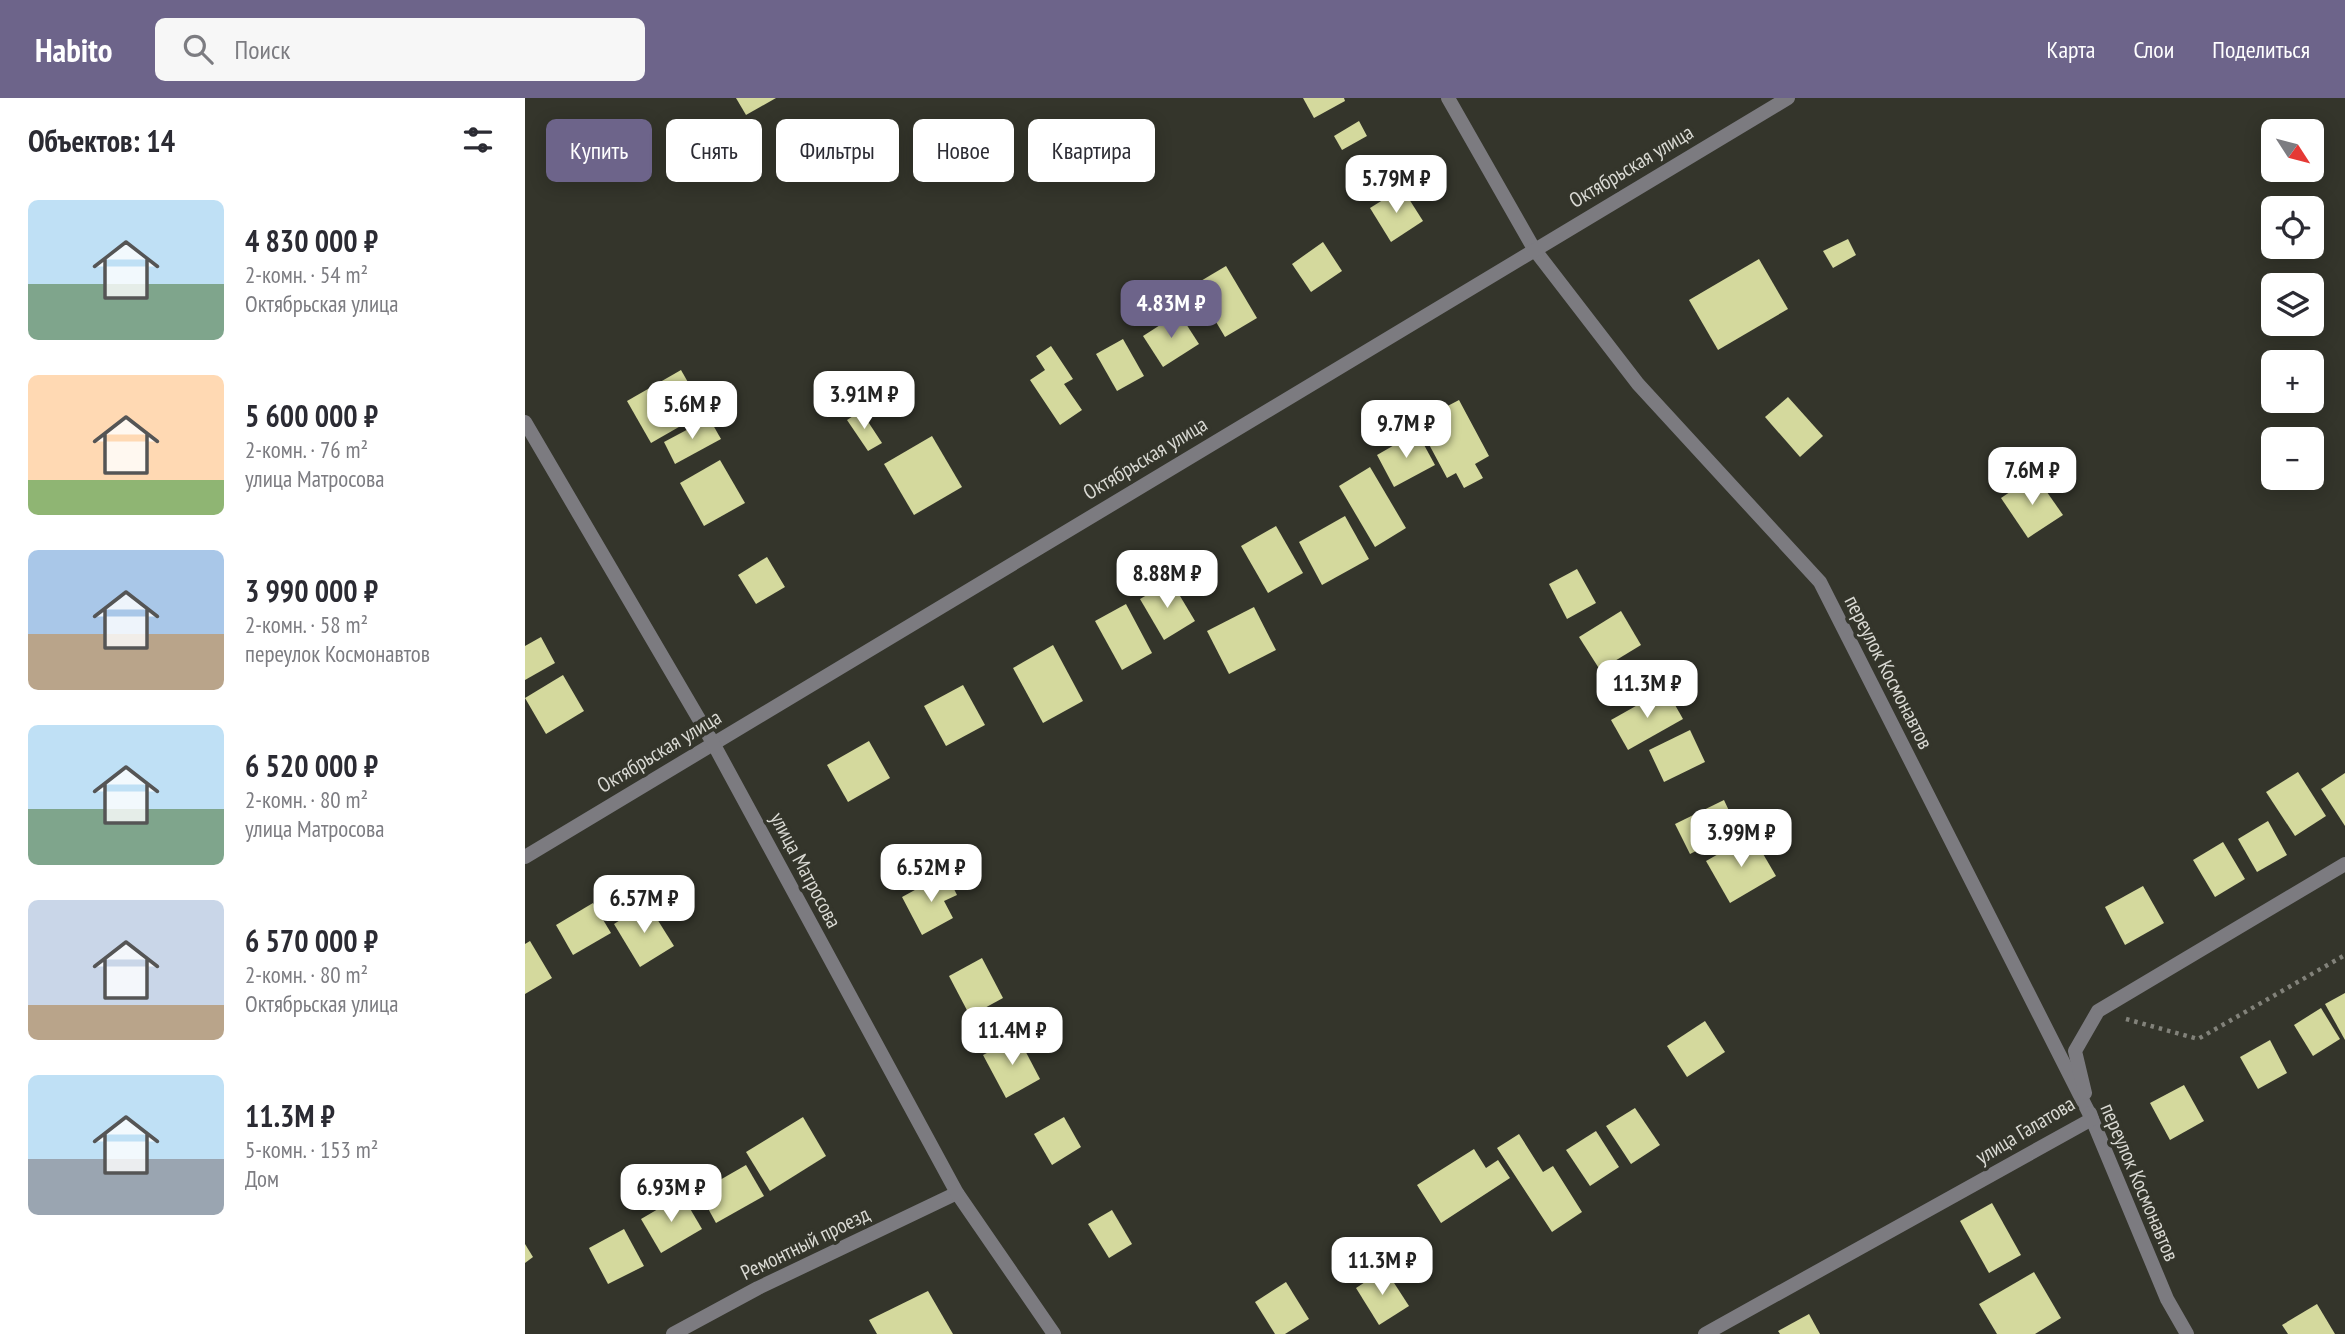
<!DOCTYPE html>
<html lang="ru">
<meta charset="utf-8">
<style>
:root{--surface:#fff;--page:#f7f7f7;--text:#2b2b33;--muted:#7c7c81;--accent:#6d648a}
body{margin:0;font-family:"PT Sans Narrow",sans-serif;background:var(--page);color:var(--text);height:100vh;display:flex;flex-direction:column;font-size:26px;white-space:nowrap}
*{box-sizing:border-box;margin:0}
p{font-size:23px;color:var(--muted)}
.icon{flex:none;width:38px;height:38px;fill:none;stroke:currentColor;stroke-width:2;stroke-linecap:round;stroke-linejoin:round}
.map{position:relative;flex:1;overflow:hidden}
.details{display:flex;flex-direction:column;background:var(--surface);width:525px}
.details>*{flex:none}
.banner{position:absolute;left:21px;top:21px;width:665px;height:63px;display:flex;gap:14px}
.needle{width:46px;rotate:126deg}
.buttons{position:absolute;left:1736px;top:21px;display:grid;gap:14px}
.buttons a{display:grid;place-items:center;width:63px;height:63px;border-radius:10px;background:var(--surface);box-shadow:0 4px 18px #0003;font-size:35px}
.price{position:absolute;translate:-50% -60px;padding:0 16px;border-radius:14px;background:#fff;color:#222;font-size:23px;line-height:46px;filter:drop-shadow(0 2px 4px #0008)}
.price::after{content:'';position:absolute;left:50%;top:42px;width:21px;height:16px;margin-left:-10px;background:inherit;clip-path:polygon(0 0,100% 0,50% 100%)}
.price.selected{background:var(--accent);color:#fff}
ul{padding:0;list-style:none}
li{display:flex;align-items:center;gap:21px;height:175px;padding:0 28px}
li span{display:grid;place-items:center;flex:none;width:196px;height:140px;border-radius:10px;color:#555}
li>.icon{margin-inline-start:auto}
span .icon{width:84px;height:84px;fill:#fffc;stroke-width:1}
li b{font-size:30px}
h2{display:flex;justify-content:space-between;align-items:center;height:84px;padding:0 28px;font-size:30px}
.chip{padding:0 24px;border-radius:10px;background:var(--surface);box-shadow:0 4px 18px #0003;font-size:24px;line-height:63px}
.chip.selected{background:var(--accent);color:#fff}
header{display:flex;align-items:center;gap:42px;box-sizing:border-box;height:98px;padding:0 35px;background:var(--accent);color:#fff}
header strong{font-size:33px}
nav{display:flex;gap:38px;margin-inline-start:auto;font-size:24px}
.search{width:490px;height:63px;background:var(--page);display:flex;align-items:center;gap:18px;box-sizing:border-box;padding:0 24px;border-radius:10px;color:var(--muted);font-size:26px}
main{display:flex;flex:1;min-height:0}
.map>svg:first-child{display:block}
</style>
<header>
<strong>Habito</strong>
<div class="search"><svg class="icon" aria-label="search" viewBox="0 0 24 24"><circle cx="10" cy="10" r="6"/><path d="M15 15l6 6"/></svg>Поиск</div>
<nav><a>Карта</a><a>Слои</a><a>Поделиться</a></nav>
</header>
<main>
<section class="details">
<h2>Объектов: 14<svg class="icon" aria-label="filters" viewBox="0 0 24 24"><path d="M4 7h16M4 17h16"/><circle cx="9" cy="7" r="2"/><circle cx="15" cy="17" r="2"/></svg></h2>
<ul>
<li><span style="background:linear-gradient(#bfe0f5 60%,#7fa58c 0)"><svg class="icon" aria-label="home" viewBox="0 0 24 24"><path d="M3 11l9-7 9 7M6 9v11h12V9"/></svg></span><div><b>4 830 000 ₽</b><p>2-комн. · 54 m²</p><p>Октябрьская улица</p></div></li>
<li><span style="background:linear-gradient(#ffd9b3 75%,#8fb573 0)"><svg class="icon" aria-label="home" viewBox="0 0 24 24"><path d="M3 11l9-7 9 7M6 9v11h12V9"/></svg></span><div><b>5 600 000 ₽</b><p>2-комн. · 76 m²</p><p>улица Матросова</p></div></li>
<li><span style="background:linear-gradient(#a9c7e8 60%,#b9a48a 0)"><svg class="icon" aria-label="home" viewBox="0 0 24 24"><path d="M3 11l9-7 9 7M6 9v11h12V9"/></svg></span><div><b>3 990 000 ₽</b><p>2-комн. · 58 m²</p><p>переулок Космонавтов</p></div></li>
<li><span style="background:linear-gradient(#bfe0f5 60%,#7fa58c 0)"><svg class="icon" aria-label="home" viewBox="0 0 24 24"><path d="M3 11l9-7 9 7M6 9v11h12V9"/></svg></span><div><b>6 520 000 ₽</b><p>2-комн. · 80 m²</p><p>улица Матросова</p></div></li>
<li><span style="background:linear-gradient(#c9d6e8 75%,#b9a48a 0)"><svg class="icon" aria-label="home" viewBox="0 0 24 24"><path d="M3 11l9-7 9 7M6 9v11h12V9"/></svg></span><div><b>6 570 000 ₽</b><p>2-комн. · 80 m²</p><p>Октябрьская улица</p></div></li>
<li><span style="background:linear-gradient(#bfe0f5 60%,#9aa5b1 0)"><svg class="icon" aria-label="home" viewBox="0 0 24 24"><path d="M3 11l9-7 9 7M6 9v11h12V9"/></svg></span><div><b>11.3M ₽</b><p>5-комн. · 153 m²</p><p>Дом</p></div></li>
</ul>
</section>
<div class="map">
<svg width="1820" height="1236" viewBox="0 0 1820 1236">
<rect width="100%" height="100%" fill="#34352b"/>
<g fill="#d4d99d">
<polygon points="211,0 251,0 221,17"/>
<polygon points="778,0 819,0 820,3 789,20"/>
<polygon points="834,23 842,38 817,52 809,38"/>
<polygon points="877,90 898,123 866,144 845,110"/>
<polygon points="1323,141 1331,157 1308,170 1298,153"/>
<polygon points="798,144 817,173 786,194 767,166"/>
<polygon points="1234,161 1263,211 1193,252 1164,202"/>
<polygon points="701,168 732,220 700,239 669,187"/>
<polygon points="654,215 674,246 638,269 618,238"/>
<polygon points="598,241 619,278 592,293 571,256"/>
<polygon points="526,248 548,281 539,286 557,312 535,327 505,282 520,272 511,258"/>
<polygon points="156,272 180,314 126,345 102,303"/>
<polygon points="1263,299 1298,338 1275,359 1240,319"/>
<polygon points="934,302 964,358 950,366 958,380 939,390 931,375 922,380 892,324"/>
<polygon points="336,313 357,345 343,353 322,322"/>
<polygon points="184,320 196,341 150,366 139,344"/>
<polygon points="892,334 910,367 869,389 852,357"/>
<polygon points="407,338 437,389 389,417 359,366"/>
<polygon points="195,362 220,405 179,428 155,385"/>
<polygon points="845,369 881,430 850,449 814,388"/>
<polygon points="1510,377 1538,417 1503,440 1476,400"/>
<polygon points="820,418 844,461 797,487 774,444"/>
<polygon points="751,428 778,475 743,495 716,448"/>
<polygon points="242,459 260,489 231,506 213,477"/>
<polygon points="1052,471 1071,505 1042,521 1024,486"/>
<polygon points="646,483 670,523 639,542 615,501"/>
<polygon points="601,506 627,555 597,572 570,523"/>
<polygon points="729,509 751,552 704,576 682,533"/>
<polygon points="1096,513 1116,547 1075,572 1054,539"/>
<polygon points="16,539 30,565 0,582 0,548"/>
<polygon points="528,547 558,603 518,625 488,570"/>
<polygon points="38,577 59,613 21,636 0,600"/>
<polygon points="438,587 460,627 421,648 399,608"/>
<polygon points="1141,591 1158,621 1103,652 1086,622"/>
<polygon points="1165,632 1180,664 1139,684 1124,652"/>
<polygon points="344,643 365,680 323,704 302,667"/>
<polygon points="1773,674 1801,718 1770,738 1741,694"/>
<polygon points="1820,675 1820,728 1796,691"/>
<polygon points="1199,702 1213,732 1165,756 1150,726"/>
<polygon points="1743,723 1762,757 1732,774 1713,741"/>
<polygon points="1227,737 1251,778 1205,805 1181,763"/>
<polygon points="1698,744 1720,781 1690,799 1668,762"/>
<polygon points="421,775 432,797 419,803 428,820 397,837 377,799"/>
<polygon points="1618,788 1639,825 1600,847 1580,809"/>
<polygon points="68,805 86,835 48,857 31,827"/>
<polygon points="122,805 149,848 115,869 89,826"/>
<polygon points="5,843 27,880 0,896 0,846"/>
<polygon points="457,860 478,900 445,918 424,878"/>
<polygon points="1820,895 1820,942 1800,906"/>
<polygon points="1796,910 1815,941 1788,958 1769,927"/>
<polygon points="1180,923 1200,954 1162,979 1142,948"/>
<polygon points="493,939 515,981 481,1000 458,957"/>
<polygon points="1745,942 1762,975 1733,991 1715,959"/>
<polygon points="1659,987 1679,1023 1645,1042 1625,1005"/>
<polygon points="1110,1010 1135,1047 1106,1066 1081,1028"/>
<polygon points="278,1019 301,1058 245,1093 221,1054"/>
<polygon points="539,1019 556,1049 527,1067 509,1036"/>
<polygon points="1071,1033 1094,1069 1065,1088 1041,1052"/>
<polygon points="994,1036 1018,1074 1028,1068 1057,1114 1027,1134 972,1050"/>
<polygon points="949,1051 961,1070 973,1062 985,1080 916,1125 892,1087"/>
<polygon points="221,1067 239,1098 191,1125 174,1094"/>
<polygon points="157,1097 177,1131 136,1155 116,1121"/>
<polygon points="1467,1105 1496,1157 1464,1175 1435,1123"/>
<polygon points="587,1112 607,1146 584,1160 563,1126"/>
<polygon points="99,1131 119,1168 83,1186 64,1150"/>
<polygon points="0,1146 8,1159 0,1165"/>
<polygon points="860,1171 884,1208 854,1227 831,1190"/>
<polygon points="1509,1174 1536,1220 1510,1236 1472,1236 1454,1206"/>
<polygon points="761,1184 784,1221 760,1236 750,1236 730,1204"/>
<polygon points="403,1193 428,1236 352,1236 344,1222"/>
<polygon points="1792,1206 1810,1236 1763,1236 1757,1227"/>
<polygon points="1284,1216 1295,1236 1255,1236 1253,1233"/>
</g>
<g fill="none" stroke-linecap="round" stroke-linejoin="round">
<polyline stroke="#82827a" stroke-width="4.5" stroke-dasharray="3.5 5" stroke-linecap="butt" points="1601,921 1673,941 1820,857"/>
<g stroke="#7c7b80" stroke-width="14">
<polyline points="923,0 1009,151 1113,286 1295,484 1567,1021 1642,1201 1662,1236"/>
<polyline points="0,759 1263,0"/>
<polyline points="1560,995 1550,953 1573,913 1820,766"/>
<polyline points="148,1236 233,1190 432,1095"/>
<polyline points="1180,1236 1567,1021 1565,1015"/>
</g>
<polyline stroke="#7c7b80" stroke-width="14" points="0,324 188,645 432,1095 529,1236"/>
</g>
<g text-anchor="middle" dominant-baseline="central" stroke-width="7" stroke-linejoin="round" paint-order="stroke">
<g font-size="21" fill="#d9d9d3" stroke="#34352b">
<text transform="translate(1106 68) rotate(-31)">Октябрьская улица</text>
<text transform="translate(620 360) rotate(-31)">Октябрьская улица</text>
<text transform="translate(1364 574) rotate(63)">переулок Космонавтов</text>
<text transform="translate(134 653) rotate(-31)">Октябрьская улица</text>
<text transform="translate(281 772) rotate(62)">улица Матросова</text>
<text transform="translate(1500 1032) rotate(-31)">улица Галатова</text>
<text transform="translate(1615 1084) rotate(67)">переулок Космонавтов</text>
<text transform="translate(280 1145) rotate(-26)">Ремонтный проезд</text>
</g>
</g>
</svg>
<div class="buttons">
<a><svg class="needle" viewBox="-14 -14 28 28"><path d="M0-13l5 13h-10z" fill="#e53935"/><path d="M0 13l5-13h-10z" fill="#7c7c81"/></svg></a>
<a><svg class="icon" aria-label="locate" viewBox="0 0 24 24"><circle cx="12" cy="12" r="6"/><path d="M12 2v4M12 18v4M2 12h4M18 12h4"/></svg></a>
<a><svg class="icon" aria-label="layers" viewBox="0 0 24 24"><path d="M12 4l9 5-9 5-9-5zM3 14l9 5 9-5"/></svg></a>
<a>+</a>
<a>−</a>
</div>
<b class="price" style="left:871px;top:117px">5.79M ₽</b>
<b class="price selected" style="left:646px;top:242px">4.83M ₽</b>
<b class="price" style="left:339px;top:333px">3.91M ₽</b>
<b class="price" style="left:167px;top:343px">5.6M ₽</b>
<b class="price" style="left:881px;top:362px">9.7M ₽</b>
<b class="price" style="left:1507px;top:409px">7.6M ₽</b>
<b class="price" style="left:642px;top:512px">8.88M ₽</b>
<b class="price" style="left:1122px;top:622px">11.3M ₽</b>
<b class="price" style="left:1216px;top:771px">3.99M ₽</b>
<b class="price" style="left:406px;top:806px">6.52M ₽</b>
<b class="price" style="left:119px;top:837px">6.57M ₽</b>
<b class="price" style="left:487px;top:969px">11.4M ₽</b>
<b class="price" style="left:146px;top:1126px">6.93M ₽</b>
<b class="price" style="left:857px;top:1199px">11.3M ₽</b>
<div class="banner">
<a class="chip selected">Купить</a>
<a class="chip">Снять</a>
<a class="chip">Фильтры</a>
<a class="chip">Новое</a>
<a class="chip">Квартира</a>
</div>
</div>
</main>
